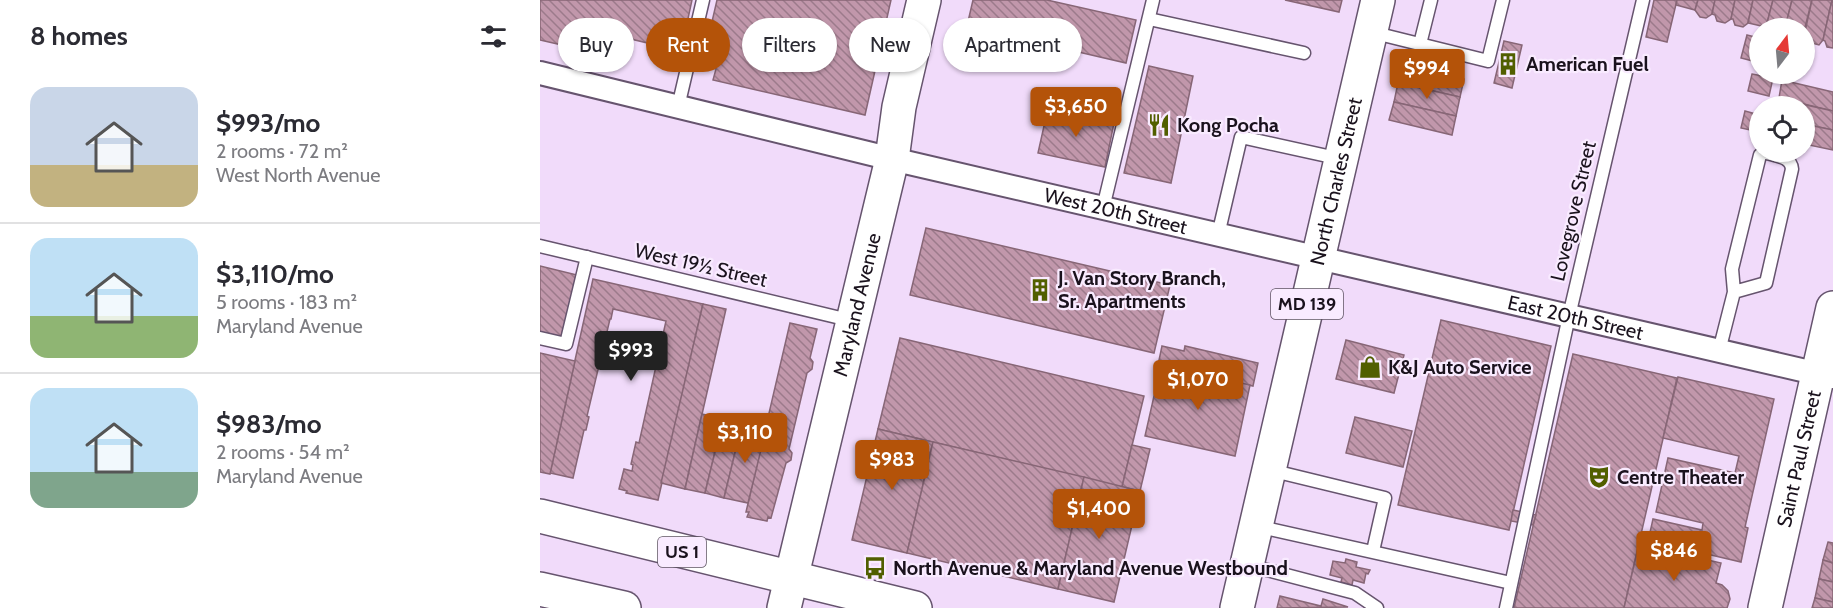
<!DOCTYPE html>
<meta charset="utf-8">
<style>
:root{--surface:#fff;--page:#f7f7f7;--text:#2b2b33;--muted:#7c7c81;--line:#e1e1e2;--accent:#b45309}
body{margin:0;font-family:Cabin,sans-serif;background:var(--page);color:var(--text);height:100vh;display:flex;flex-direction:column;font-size:22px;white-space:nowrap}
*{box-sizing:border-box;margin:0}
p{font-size:20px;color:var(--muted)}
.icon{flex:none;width:33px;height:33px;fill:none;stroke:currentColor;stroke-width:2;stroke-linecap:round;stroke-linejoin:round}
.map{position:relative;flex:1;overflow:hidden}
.drawer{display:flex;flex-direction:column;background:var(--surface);width:540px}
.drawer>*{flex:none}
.guide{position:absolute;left:18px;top:18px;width:570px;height:54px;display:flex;gap:12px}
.needle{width:39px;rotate:16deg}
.tools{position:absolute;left:1209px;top:18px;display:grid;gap:12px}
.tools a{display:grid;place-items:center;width:66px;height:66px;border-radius:50%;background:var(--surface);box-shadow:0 2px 4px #0004;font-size:30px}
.price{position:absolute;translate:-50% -51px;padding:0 14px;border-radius:6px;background:var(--accent);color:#fff;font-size:20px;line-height:39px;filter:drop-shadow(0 2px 3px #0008)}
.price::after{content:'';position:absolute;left:50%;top:36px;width:18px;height:14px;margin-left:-9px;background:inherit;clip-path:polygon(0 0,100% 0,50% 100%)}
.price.active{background:#222;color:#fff}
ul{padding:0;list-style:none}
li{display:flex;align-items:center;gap:18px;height:150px;padding:0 30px}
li+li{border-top:2px solid var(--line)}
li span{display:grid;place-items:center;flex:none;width:168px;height:120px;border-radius:18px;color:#555}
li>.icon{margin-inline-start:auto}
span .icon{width:72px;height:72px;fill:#fffc;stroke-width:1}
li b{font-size:26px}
h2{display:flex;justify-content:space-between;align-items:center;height:72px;padding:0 30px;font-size:26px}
.tag{padding:0 21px;border-radius:27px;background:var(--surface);box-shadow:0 2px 4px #0004;font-size:21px;line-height:54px}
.tag.active{background:var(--accent);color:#fff}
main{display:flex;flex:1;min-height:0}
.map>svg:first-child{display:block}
</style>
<main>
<section class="drawer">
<h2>8 homes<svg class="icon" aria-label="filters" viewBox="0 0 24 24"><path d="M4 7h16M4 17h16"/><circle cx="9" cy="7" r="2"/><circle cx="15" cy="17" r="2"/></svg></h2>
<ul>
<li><span style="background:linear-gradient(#c9d6e8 65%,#c2b280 0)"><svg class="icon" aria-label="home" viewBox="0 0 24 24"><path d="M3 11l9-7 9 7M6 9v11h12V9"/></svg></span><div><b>$993/mo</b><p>2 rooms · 72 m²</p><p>West North Avenue</p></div></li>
<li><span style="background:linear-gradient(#bfe0f5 65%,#8fb573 0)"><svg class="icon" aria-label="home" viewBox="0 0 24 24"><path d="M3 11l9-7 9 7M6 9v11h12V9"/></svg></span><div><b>$3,110/mo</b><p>5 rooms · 183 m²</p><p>Maryland Avenue</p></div></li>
<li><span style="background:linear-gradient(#bfe0f5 70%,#7fa58c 0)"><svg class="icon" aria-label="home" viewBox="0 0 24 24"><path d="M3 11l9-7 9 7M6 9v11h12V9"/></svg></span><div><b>$983/mo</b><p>2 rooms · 54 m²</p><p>Maryland Avenue</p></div></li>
</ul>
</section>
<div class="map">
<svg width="1293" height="608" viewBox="0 0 1293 608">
<defs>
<pattern id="building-back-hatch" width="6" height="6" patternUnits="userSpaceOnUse" patternTransform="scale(1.5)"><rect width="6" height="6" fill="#c197ab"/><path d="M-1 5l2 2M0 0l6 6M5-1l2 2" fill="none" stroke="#9c7a8b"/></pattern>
</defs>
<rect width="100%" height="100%" fill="#f1dbfa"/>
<g fill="url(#building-back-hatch)" stroke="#876676" stroke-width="1.5">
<polygon points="0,0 152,0 141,51 53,30 48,51 0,40"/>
<polygon points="177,0 351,0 325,115 173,80 176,69 162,65"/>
<polygon points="433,0 507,0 596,20 586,63 427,26"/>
<polygon points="745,0 802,0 799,12"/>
<polygon points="1114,0 1137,0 1127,42 1106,37"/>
<polygon points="1137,0 1158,0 1155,10 1136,5"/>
<polygon points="1158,0 1175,0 1172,14 1166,18 1160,17 1155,10"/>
<polygon points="1175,0 1195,0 1191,19 1185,23 1177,21 1175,15 1172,14"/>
<polygon points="1195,0 1213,0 1208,23 1203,27 1195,25 1193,19 1191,19"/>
<polygon points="1213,0 1233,0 1226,27 1208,23"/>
<polygon points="1233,0 1252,0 1245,28 1226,27"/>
<polygon points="1252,0 1272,0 1264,31 1264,28 1245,28"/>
<polygon points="1272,0 1292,0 1283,40 1279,45 1272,43 1269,37 1264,36"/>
<polygon points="1292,0 1293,0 1293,48 1287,47 1285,41 1283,40"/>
<polygon points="1207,35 1219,38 1213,61 1201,58"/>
<polygon points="964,41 982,45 972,88 954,83"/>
<polygon points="862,65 924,79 920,97 858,83"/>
<polygon points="609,66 653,76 631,183 584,173"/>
<polygon points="1212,74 1233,78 1229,96 1208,91"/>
<polygon points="1242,80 1293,92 1293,111 1239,98"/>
<polygon points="858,83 920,97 916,116 854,102"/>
<polygon points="854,102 916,116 912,135 849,120"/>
<polygon points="1257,103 1293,111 1293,130 1264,124 1264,106 1256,106"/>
<polygon points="508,108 574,123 565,167 498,153"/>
<polygon points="1205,111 1220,115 1220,132 1201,128"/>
<polygon points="1264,124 1293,130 1293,150 1264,144"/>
<polygon points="386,228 630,285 614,353 370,295"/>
<polygon points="0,266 37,275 21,337 0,332"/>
<polygon points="53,279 163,304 118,500 86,493 87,491 79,489 84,469 92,471 93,465 91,464 96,442 99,443 126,321 73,309 71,319 70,319 47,416 49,417 46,430 44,430 33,478 10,473"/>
<polygon points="163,304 186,309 145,489 121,483"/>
<polygon points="901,320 1011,346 969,530 858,505"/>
<polygon points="250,323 277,329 270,358 273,362 272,369 267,373 249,449 252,453 251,460 246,463 231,518 228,517 227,521 207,517 209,512 206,512"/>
<polygon points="360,338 604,396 582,487 338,429"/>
<polygon points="806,340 864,355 854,393 796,379"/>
<polygon points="622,346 644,351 645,346 718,363 713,386 618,365"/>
<polygon points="0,353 35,361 10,474 0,472"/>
<polygon points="1033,354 1137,378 1084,608 974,608"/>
<polygon points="621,365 710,385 695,456 605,436"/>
<polygon points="1138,377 1234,399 1205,527 1208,528 1201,562 1158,552 1159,548 1109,537 1113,519 1162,530 1163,523 1116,512 1128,458 1195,473 1199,456 1123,438"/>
<polygon points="162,414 183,419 165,493 145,489"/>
<polygon points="815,417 872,431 863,467 806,453"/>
<polygon points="183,419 202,424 184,498 165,493"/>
<polygon points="202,424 226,429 208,503 184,498"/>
<polygon points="338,429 393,442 367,553 312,540"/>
<polygon points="393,442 544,477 518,589 367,553"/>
<polygon points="592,445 610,449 600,491 582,487"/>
<polygon points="544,477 600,491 574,602 518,589"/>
<polygon points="973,510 996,515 993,525 971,521"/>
<polygon points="1288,542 1293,543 1293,563 1283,560"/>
<polygon points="1099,544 1181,563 1176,583 1182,585 1188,591 1190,599 1187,608 1084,608"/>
<polygon points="806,559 817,562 816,567 830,570 828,574 826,573 824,583 813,580 812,585 801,582 802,578 790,575 793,561 805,563"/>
<polygon points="1283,560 1293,563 1293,582 1279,579"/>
<polygon points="1279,579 1293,582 1293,602 1275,598"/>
<polygon points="740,596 781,606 783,599 808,607 737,608"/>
<polygon points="1275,598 1293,602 1293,608 1272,608"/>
</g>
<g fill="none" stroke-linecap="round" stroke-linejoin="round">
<g stroke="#66546e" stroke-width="15">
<g id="lane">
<polyline points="609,19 764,53"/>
<polyline points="831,32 948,61 963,0"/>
<polyline points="880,44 891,0"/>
<polyline points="138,107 163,0"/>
<polyline points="563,208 613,0"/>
<polyline points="678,235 701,137 801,159"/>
<polyline points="0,246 313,321"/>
<polyline points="0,338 26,344 47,257"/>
<path d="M1179,351L1194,292L1192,269L1220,155L1224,152C1235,156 1251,156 1252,169L1226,283L1194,292"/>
<polyline points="730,470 845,498 833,551"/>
<polyline points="716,526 971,583"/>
<polyline points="708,565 815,593 837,608"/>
<polyline points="966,608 1029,316 1103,0"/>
</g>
</g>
<g stroke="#66546e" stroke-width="26">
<g id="street">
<path id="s1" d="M0,73L352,159L1292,377"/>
</g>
</g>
<g stroke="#66546e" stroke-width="36">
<g id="secondary">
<path id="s2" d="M244,608L352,159L359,107L384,0"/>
</g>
</g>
<g stroke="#66546e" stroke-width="36">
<g id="primary">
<polyline points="0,516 375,608"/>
<polyline points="0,589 84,608"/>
<path id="s3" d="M697,608L838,0"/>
<path id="s4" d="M1225,608L1293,308"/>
</g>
</g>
<use href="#lane" stroke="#fff" stroke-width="12"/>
<use href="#street" stroke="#fff" stroke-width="22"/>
<use href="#secondary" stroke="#fff" stroke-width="33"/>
<use href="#primary" stroke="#fff" stroke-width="33"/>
</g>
<defs>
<g id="building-bare" transform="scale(1.8)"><path d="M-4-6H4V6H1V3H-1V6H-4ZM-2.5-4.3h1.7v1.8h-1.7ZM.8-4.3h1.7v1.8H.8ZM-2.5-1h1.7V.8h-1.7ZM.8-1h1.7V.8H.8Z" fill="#515f00" stroke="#f9ebff" stroke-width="2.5" paint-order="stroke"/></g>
<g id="restaurant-bare" transform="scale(1.8)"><path d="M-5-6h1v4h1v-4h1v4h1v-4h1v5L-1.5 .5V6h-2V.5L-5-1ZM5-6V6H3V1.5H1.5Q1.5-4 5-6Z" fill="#515f00" stroke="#f9ebff" stroke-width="2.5" paint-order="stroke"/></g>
<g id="shop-bare" transform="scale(1.8)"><path d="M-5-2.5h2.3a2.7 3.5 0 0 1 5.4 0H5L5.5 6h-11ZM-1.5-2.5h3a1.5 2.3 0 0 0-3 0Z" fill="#515f00" stroke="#f9ebff" stroke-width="2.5" paint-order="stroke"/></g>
<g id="theatre-bare" transform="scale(1.8)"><path d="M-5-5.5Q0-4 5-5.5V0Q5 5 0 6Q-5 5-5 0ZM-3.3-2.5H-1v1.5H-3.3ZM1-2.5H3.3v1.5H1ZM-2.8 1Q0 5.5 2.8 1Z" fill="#515f00" stroke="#f9ebff" stroke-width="2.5" paint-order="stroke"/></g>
<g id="bus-bare" transform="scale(1.8)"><path d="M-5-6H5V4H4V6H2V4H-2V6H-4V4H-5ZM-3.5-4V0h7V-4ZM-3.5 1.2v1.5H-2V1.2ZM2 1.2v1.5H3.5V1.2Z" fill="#515f00" stroke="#f9ebff" stroke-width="2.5" paint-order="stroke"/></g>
</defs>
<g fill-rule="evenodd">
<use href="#building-bare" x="968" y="64"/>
<use href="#restaurant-bare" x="619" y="125"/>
<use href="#building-bare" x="500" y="290"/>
<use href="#shop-bare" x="830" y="367"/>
<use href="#theatre-bare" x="1059" y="477"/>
<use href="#bus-bare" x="335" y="568"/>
</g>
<g text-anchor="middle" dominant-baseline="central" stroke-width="4.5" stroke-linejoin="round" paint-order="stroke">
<g fill="#f9ebff" stroke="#5d5361" stroke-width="1.5">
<rect x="731" y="289" width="72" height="30" rx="4.5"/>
<rect x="118" y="537" width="48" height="30" rx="4.5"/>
</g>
<g font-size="18" font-weight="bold" fill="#1a121d">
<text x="767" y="304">MD 139</text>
<text x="142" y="552">US 1</text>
</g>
<g font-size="20" font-weight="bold" fill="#1a121d" stroke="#f9ebff" text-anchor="start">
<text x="986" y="64">American Fuel</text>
<text x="637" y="125">Kong Pocha</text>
<text x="518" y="278">J. Van Story Branch,<tspan x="518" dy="23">Sr. Apartments</tspan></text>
<text x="848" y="367">K&amp;J Auto Service</text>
<text x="1077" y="477">Centre Theater</text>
<text x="353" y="568">North Avenue &amp; Maryland Avenue Westbound</text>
</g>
<g font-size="20" fill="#1a121d" stroke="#f9ebff">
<text stroke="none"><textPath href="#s3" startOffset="438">North Charles Street</textPath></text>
<text stroke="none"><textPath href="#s1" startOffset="592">West 20th Street</textPath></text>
<text transform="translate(1033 211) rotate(-77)">Lovegrove Street</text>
<text transform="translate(161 265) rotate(13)">West 19½ Street</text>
<text stroke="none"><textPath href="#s2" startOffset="312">Maryland Avenue</textPath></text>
<text stroke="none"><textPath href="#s1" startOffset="1064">East 20th Street</textPath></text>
<text stroke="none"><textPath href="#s4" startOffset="153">Saint Paul Street</textPath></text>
</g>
</g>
</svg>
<div class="tools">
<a><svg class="needle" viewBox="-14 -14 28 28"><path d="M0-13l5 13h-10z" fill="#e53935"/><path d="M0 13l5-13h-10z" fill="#7c7c81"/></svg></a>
<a><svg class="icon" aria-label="locate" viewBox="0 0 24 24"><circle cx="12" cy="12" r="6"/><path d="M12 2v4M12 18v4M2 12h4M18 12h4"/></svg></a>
</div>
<b class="price" style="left:887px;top:100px">$994</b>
<b class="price" style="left:536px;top:138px">$3,650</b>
<b class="price active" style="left:91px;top:382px">$993</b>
<b class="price" style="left:658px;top:411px">$1,070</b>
<b class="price" style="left:205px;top:464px">$3,110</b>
<b class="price" style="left:352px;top:491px">$983</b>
<b class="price" style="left:559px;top:540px">$1,400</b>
<b class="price" style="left:1134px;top:582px">$846</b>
<div class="guide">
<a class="tag">Buy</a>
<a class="tag active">Rent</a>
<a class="tag">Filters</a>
<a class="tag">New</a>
<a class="tag">Apartment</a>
</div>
</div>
</main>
